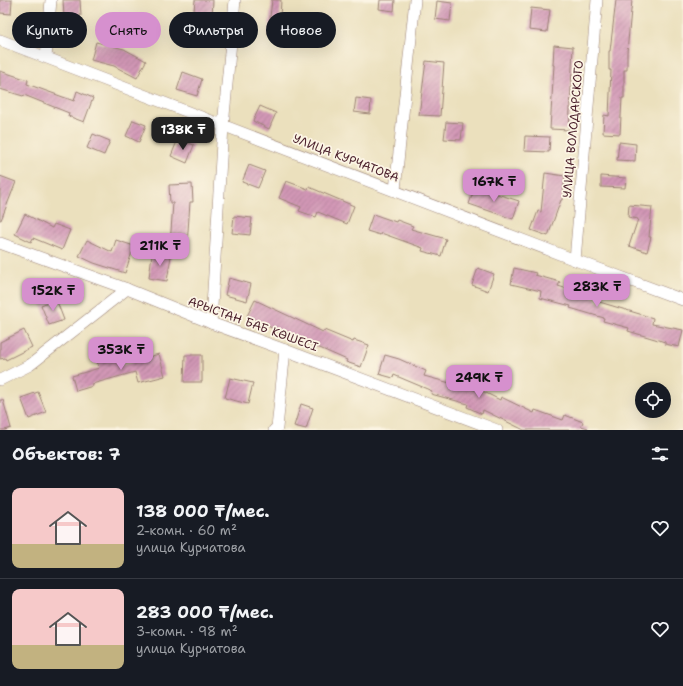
<!DOCTYPE html>
<html lang="ru">
<meta charset="utf-8">
<style>
:root{--surface:#171b24;--page:#20242c;--text:#f1f3f6;--muted:#9ea1a6;--line:#363941;--accent:#d690ce}
body{margin:0;font-family:"Shantell Sans",sans-serif;background:var(--page);color:var(--text);height:100vh;display:flex;flex-direction:column;font-size:15px;white-space:nowrap}
*{box-sizing:border-box;margin:0}
p{font-size:13px;color:var(--muted)}
.icon{flex:none;width:22px;height:22px;fill:none;stroke:currentColor;stroke-width:2;stroke-linecap:round;stroke-linejoin:round}
.map{position:relative;height:430px;overflow:hidden}
.side{display:flex;flex-direction:column;background:var(--surface);flex:1}
.side>*{flex:none}
.banner{position:absolute;left:12px;top:12px;width:400px;height:36px;display:flex;gap:8px}
.controls{position:absolute;left:635px;top:382px;display:grid;gap:8px}
.controls a{display:grid;place-items:center;width:36px;height:36px;border-radius:50%;background:var(--surface);box-shadow:0 4px 16px #0002;font-size:20px}
.price{position:absolute;translate:-50% -34px;padding:0 9px;border-radius:8px;background:var(--accent);color:#111;font-size:13px;line-height:26px;filter:drop-shadow(0 1px 2px #0008)}
.price::after{content:'';position:absolute;left:50%;top:24px;width:12px;height:9px;margin-left:-6px;background:inherit;clip-path:polygon(0 0,100% 0,50% 100%)}
.price.current{background:#222;color:#fff}
ul{padding:0;list-style:none}
li{display:flex;align-items:center;gap:12px;height:100px;padding:0 12px}
li+li{border-top:1px solid var(--line)}
li span{display:grid;place-items:center;flex:none;width:112px;height:80px;border-radius:8px;color:#555}
li>.icon{margin-inline-start:auto}
span .icon{width:48px;height:48px;fill:#fffc;stroke-width:1}
li b{font-size:17px}
h2{display:flex;justify-content:space-between;align-items:center;height:48px;padding:0 12px;font-size:17px}
.chip{padding:0 14px;border-radius:18px;background:var(--surface);box-shadow:0 4px 16px #0002;font-size:14px;line-height:36px}
.chip.current{background:var(--accent);color:#111}
.map>svg:first-child{display:block}
</style>
<div class="map">
<svg width="683" height="430" viewBox="0 0 683 430">
<defs>
<pattern id="building-hatch" width="6" height="6" patternUnits="userSpaceOnUse"><rect width="6" height="6" fill="#d297b6"/><path d="M-1 1l2-2M0 6l6-6M5 7l2-2" fill="none" stroke="#ac7b94"/></pattern>
</defs>
<rect width="100%" height="100%" fill="#fcf5e5"/>
<filter id="ink" filterUnits="userSpaceOnUse"><feTurbulence type="fractalNoise" baseFrequency=".025" numOctaves="2"/><feDisplacementMap in="SourceGraphic" scale="8" xChannelSelector="R" yChannelSelector="G"/><feConvolveMatrix kernelMatrix="1 2 1 2 8 2 1 2 1" color-interpolation-filters="sRGB"/></filter>
<filter id="wash" filterUnits="userSpaceOnUse"><feTurbulence type="fractalNoise" baseFrequency=".012" numOctaves="4" result="noise"/><feDisplacementMap in="SourceGraphic" scale="16" xChannelSelector="R" yChannelSelector="G"/><feGaussianBlur stdDeviation="0.9" result="paint"/><feColorMatrix in="noise" values="0 0 0 0 0 0 0 0 0 0 0 0 0 0 0 0 0 1.4 0 .05"/><feComposite in="paint" operator="in"/></filter>
<g filter="url(#wash)">
<rect width="100%" height="100%" fill="#ebe0bd"/>
<g id="blocks">
<g fill="url(#building-hatch)">
<polygon points="0,0 12,0 11,14 0,13"/>
<polygon points="63,0 80,0 81,16 64,17"/>
<polygon points="195,0 213,0 211,35 192,33"/>
<polygon points="272,0 281,0 280,18 288,19 286,36 268,34"/>
<polygon points="380,0 395,0 394,11 379,9"/>
<polygon points="616,0 632,0 627,52 627,70 624,70 624,98 622,98 620,134 603,133 604,115 609,116 611,70 609,70 609,51 610,51"/>
<polygon points="437,1 452,3 450,21 435,19"/>
<polygon points="531,8 550,10 547,32 529,30"/>
<polygon points="96,42 124,49 146,61 137,78 114,66 91,60"/>
<polygon points="554,45 573,47 569,130 550,129 554,65 553,65"/>
<polygon points="426,61 444,63 440,116 419,115"/>
<polygon points="0,71 28,80 27,84 74,101 77,91 93,98 84,122 68,116 69,113 24,95 23,96 0,89"/>
<polygon points="183,72 202,79 197,96 177,90"/>
<polygon points="356,98 371,100 370,114 354,112"/>
<polygon points="260,106 276,113 269,129 253,121"/>
<polygon points="133,120 146,125 139,142 126,136"/>
<polygon points="446,122 463,123 461,140 444,139"/>
<polygon points="93,134 110,141 104,155 87,148"/>
<polygon points="525,136 550,137 549,152 524,151"/>
<polygon points="178,139 194,145 187,163 171,156"/>
<polygon points="619,142 636,144 635,161 617,160"/>
<polygon points="249,165 265,171 258,188 242,182"/>
<polygon points="545,173 565,176 562,200 561,200 548,236 531,230 538,211 541,212"/>
<polygon points="0,176 16,182 1,220 0,220"/>
<polygon points="601,176 626,178 625,188 601,187"/>
<polygon points="286,181 308,189 309,187 354,206 347,224 318,212 316,217 299,211 301,207 279,198"/>
<polygon points="192,184 193,202 190,202 187,246 170,245 173,203 170,203 169,185"/>
<polygon points="475,187 519,201 513,219 469,204"/>
<polygon points="629,205 652,207 649,237 651,237 647,252 629,246 638,219 628,217"/>
<polygon points="25,214 52,228 54,224 70,230 62,250 33,238 31,242 15,234"/>
<polygon points="373,214 396,222 397,220 413,226 411,229 446,239 441,256 422,251 423,248 381,233 380,235 367,231"/>
<polygon points="234,216 252,218 250,235 232,233"/>
<polygon points="87,240 112,252 116,240 134,246 125,273 94,263 79,256"/>
<polygon points="152,254 171,256 167,281 149,278"/>
<polygon points="478,268 494,274 488,291 472,285"/>
<polygon points="514,268 536,273 535,275 560,282 558,286 596,298 596,301 653,318 652,324 683,330 679,347 665,344 665,342 628,331 629,328 603,321 604,318 570,308 571,306 540,298 541,291 511,284"/>
<polygon points="229,278 251,284 247,301 225,295"/>
<polygon points="56,299 64,320 49,325 41,305"/>
<polygon points="255,300 323,332 324,330 353,342 354,340 369,345 361,367 346,362 347,360 306,342 305,344 247,316"/>
<polygon points="24,330 32,347 6,360 5,358 0,359 0,342"/>
<polygon points="159,354 165,376 138,383 135,372 92,384 93,386 76,391 72,376 99,368 97,361 117,356 120,365"/>
<polygon points="185,355 202,355 202,382 184,382"/>
<polygon points="385,355 399,359 426,371 424,376 476,390 476,388 500,400 501,397 534,413 535,410 563,420 565,415 583,422 581,426 588,428 587,430 524,430 483,410 482,414 467,407 468,404 431,394 432,391 394,375 393,378 379,374"/>
<polygon points="230,378 253,383 248,404 225,398"/>
<polygon points="38,392 46,412 29,419 21,398"/>
<polygon points="0,400 3,400 11,428 5,430 0,430"/>
<polygon points="301,404 313,408 306,429 294,426"/>
</g>
</g>
</g>
<g filter="url(#ink)">
<use href="#blocks" fill-opacity="0" stroke="#9a8074" stroke-width="1"/>
<g fill="none" stroke-linecap="round" stroke-linejoin="round">
<g stroke="#9a8074" stroke-width="12">
<g id="street">
<polyline points="0,40 575,260 683,300"/>
<polyline points="46,57 51,0"/>
<polyline points="395,190 415,0"/>
<polyline points="0,243 127,289 211,323 285,350 497,430"/>
<polyline points="575,260 597,0"/>
<polyline points="211,323 223,126 235,0"/>
<polyline points="0,380 30,365 127,289"/>
<polyline points="274,430 277,428 285,350"/>
</g>
</g>
<use href="#street" stroke="#fff" stroke-width="11"/>
</g>
</g>
<g text-anchor="middle" dominant-baseline="central" stroke-width="3.5" stroke-linejoin="round" paint-order="stroke">
<g font-size="12" fill="#4a1f2b" stroke="#fcf5e5">
<text transform="translate(573 129) rotate(-85)">УЛИЦА ВОЛОДАРСКОГО</text>
<text transform="translate(346 158) rotate(21)">УЛИЦА КУРЧАТОВА</text>
<text transform="translate(253 324) rotate(20)">АРЫСТАН БАБ КӨШЕСІ</text>
</g>
</g>
</svg>
<div class="controls">
<a><svg class="icon" aria-label="locate" viewBox="0 0 24 24"><circle cx="12" cy="12" r="6"/><path d="M12 2v4M12 18v4M2 12h4M18 12h4"/></svg></a>
</div>
<b class="price current" style="left:183px;top:151px">138K ₸</b>
<b class="price" style="left:494px;top:203px">167K ₸</b>
<b class="price" style="left:160px;top:267px">211K ₸</b>
<b class="price" style="left:597px;top:308px">283K ₸</b>
<b class="price" style="left:53px;top:312px">152K ₸</b>
<b class="price" style="left:121px;top:371px">353K ₸</b>
<b class="price" style="left:479px;top:399px">249K ₸</b>
<div class="banner">
<a class="chip">Купить</a>
<a class="chip current">Снять</a>
<a class="chip">Фильтры</a>
<a class="chip">Новое</a>
</div>
</div>
<section class="side">
<h2>Объектов: 7<svg class="icon" aria-label="filters" viewBox="0 0 24 24"><path d="M4 7h16M4 17h16"/><circle cx="9" cy="7" r="2"/><circle cx="15" cy="17" r="2"/></svg></h2>
<ul>
<li><span style="background:linear-gradient(#f6c9c9 70%,#c2b280 0)"><svg class="icon" aria-label="home" viewBox="0 0 24 24"><path d="M3 11l9-7 9 7M6 9v11h12V9"/></svg></span><div><b>138 000 ₸/мес.</b><p>2-комн. · 60 m²</p><p>улица Курчатова</p></div><svg class="icon" aria-label="heart" viewBox="0 0 24 24"><path d="M12 20l-8-8c-3-5 5-10 8-4 3-6 11-1 8 4z"/></svg></li>
<li><span style="background:linear-gradient(#f6c9c9 70%,#c2b280 0)"><svg class="icon" aria-label="home" viewBox="0 0 24 24"><path d="M3 11l9-7 9 7M6 9v11h12V9"/></svg></span><div><b>283 000 ₸/мес.</b><p>3-комн. · 98 m²</p><p>улица Курчатова</p></div><svg class="icon" aria-label="heart" viewBox="0 0 24 24"><path d="M12 20l-8-8c-3-5 5-10 8-4 3-6 11-1 8 4z"/></svg></li>
</ul>
</section>
